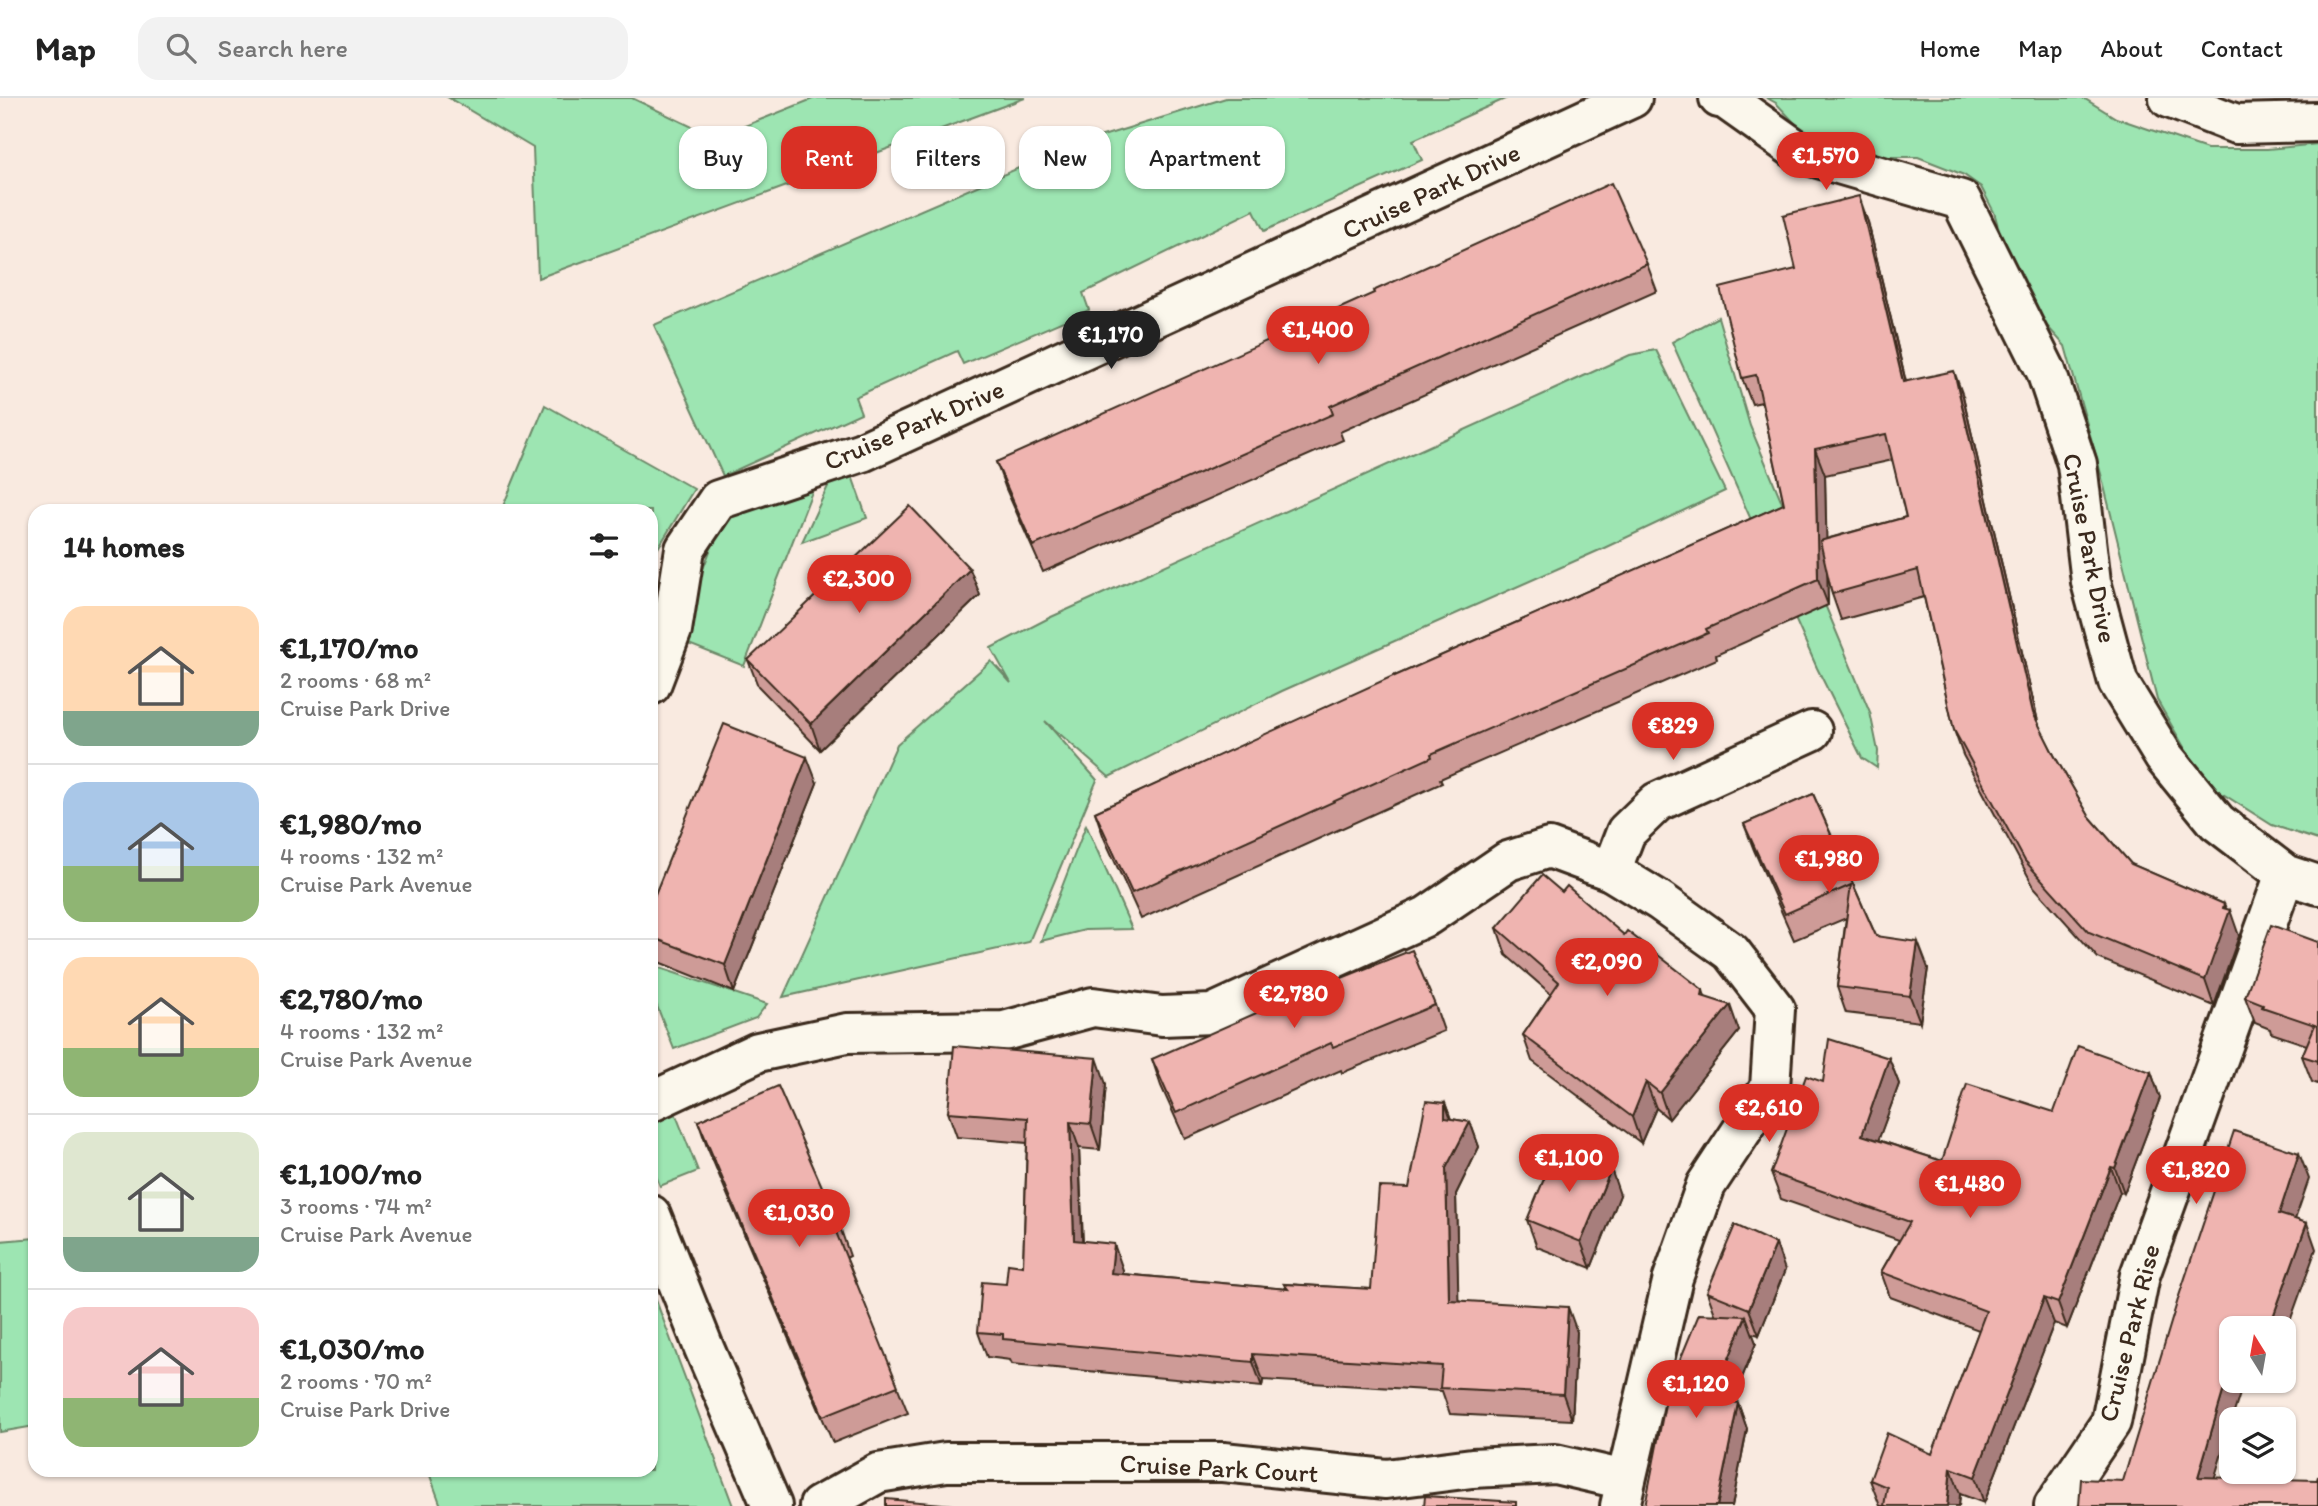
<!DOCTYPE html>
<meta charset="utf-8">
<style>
:root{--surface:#fff;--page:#f2f2f2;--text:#222;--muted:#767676;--line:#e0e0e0;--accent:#d93025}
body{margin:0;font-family:Itim,sans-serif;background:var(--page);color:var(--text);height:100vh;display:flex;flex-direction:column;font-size:26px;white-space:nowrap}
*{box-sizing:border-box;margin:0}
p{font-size:23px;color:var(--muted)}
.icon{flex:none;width:38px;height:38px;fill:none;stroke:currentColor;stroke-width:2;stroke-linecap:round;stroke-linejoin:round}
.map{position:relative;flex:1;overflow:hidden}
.panel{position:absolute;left:28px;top:406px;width:630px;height:973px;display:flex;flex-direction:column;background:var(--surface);border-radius:21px;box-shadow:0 2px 5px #0004}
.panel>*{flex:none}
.top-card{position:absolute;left:679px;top:28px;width:665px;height:63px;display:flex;gap:14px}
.needle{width:46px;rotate:349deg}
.buttons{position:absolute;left:2219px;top:1218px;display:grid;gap:14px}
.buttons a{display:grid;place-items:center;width:77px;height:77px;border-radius:14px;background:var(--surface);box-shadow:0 2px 5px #0004;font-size:35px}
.price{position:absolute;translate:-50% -60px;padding:0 16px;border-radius:24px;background:var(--accent);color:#fff;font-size:23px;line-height:46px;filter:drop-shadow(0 2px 4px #0008)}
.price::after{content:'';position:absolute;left:50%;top:42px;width:21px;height:16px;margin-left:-10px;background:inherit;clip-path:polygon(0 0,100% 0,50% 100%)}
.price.on{background:#222;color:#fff}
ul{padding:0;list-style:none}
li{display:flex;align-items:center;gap:21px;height:175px;padding:0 35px}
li+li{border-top:2px solid var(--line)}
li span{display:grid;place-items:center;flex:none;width:196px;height:140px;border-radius:21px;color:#555}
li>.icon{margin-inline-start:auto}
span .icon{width:84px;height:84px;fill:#fffc;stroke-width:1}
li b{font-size:30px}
h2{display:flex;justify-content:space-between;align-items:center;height:84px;padding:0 35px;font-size:30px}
.chip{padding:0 24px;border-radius:21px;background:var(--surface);box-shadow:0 2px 5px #0004;font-size:24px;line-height:63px}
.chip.on{background:var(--accent);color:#fff}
header{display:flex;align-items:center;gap:42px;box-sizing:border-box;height:98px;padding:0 35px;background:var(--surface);border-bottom:2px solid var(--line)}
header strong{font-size:33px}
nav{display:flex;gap:38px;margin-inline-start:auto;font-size:24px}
.search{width:490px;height:63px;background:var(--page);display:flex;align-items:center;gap:18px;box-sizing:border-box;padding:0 24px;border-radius:21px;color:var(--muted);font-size:26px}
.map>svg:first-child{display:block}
</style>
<header>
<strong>Map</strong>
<div class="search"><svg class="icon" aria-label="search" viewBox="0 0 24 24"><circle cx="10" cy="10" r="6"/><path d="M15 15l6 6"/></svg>Search here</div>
<nav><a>Home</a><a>Map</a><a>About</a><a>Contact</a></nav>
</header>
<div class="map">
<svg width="2318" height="1408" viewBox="0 0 2318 1408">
<rect width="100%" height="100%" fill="#f9eae0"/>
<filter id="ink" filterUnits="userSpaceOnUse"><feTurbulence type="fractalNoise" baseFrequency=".0143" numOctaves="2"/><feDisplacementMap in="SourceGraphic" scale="14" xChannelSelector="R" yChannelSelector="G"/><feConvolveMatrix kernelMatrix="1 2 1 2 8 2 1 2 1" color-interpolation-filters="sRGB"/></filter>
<g filter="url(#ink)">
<g fill="#9de5b2" stroke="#6c8868" stroke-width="2">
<polygon points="449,0 632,0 715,40 815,0 1025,0 538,180 533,50"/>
<polygon points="1226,0 1507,0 1413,42 1422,62 1264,133 1254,112 1083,195 1089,212 963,266 957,253 855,299 861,315 723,378 654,227 1070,48"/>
<polygon points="1767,0 2078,0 2085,1 2116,20 2207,51 2267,51 2318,46 2318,742 2272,727 2204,684 2157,602 2101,376 2065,248 2030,209 2010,170 1994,114 1981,89 1964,77 1918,59 1839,59 1806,37 1776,5"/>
<polygon points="1718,219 1750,328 1870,614 1878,653 1877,670 1862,660 1817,570 1672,244"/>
<polygon points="1656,252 1725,393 1602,451 1282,593 1109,679 1045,623 1097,682 1029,844 783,899 897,646 991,563 1011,585 991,550 1049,520 1553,292 1630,257"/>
<polygon points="545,307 694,391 655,455 651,480 651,413 501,413"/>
<polygon points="852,378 867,420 802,444 829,386"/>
<polygon points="815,386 744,568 676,541 722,422"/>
<polygon points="1086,727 1132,831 1085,832 1041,843"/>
<polygon points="651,867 767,906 756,920 674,951 651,893"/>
<path d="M674,1012L698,1073L660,1088C653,1072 643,1042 656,1026C660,1021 668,1016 674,1012Z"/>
<polygon points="35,1140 35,1328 0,1334 0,1143"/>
<polygon points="651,1189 733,1408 441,1408 428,1372 651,1372"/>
</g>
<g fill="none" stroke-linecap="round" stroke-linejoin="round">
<g stroke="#3b2a1e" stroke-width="44">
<g id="minor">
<polyline points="1719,0 1725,1 1801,55 1961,102 2046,273 2077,366 2091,484 2118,584 2164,659 2217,724 2285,776 2318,787"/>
<polyline points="2169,0 2236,26 2318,24"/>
<polyline points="651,587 672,532 685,451 718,402 862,354 1632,0"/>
<polyline points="1611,773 1626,734 1657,704 1812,633"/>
<polyline points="651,1004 758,954 847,935 1004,933 1093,909 1162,918 1212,916 1427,818 1508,763 1549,750 1611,773 1660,803 1731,854 1775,911 1770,990 1706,1087 1673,1180 1620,1408"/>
<polyline points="651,1117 704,1250 772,1408"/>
<polyline points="819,1408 878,1375 946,1364 1223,1364 1386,1381 1472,1370 1555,1366 1625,1382"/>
<polyline points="2054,1408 2111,1324 2140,1177 2285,776"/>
</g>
</g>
<use href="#minor" stroke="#fbf7ec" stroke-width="38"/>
</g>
<g fill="#ce9b97" stroke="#3b2a1e" stroke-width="2" fill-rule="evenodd">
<path d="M1868,124L1906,284L1963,298L2039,628L2054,657L2089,718L2131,766L2224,806L2239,838L2214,908L2098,860L2034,789L1963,657L1954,632L1924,499L1841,522L1832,496L1827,474L1828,507L1716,557L1717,561L1440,681L1442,685L1141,821L1104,740L1095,714L1395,578L1784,406L1762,304L1752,306L1742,280L1796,171ZM1893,362L1906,419L1826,441L1825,377Z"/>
<polygon points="1647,166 1657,193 1340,334 1343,342 1043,474 1006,391 996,364"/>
<polygon points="980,497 820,652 758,588 748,562"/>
<polygon points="817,685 734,894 651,861 651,806"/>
<polygon points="1813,696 1876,838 1928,870 1920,924 1846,915 1837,889 1846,820 1794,842 1754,752 1744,726"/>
<polygon points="1562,794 1703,892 1705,899 1739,933 1669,1021 1656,1010 1641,1045 1532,963 1523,937 1551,896 1506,857 1497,830"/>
<polygon points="2318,844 2318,986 2312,984 2302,958 2307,947 2271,935 2270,931 2255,925 2245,899"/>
<polygon points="1435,907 1444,933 1342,975 1341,972 1185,1041 1161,988 1152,961"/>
<polygon points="1889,960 1899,986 1878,1042 1942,1063 2054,1014 2151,974 2160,1000 2124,1095 2120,1094 2067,1230 2054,1225 1984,1405 1960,1396 1959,1408 1880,1408 1870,1382 1932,1356 1979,1232 1890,1199 1881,1174 1899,1142 1781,1101 1771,1075"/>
<polygon points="1106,986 1100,1052 1079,1050 1083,1143 1123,1172 1123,1176 1286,1191 1284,1186 1371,1191 1409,1090 1445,1005 1451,1021 1470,1024 1479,1049 1456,1096 1458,1202 1577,1234 1572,1322 1450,1316 1442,1293 1263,1282 1262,1289 1012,1266 1010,1262 987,1259 978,1234 1006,1186 1023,1168 1027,1045 957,1039 948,1014"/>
<polygon points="698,1023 841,1132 850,1158 846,1160 908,1315 833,1345 707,1049"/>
<polygon points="1620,1097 1591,1170 1537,1149 1527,1122"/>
<polygon points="1785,1172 1759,1237 1752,1235 1756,1245 1732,1304 1738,1305 1747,1331 1732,1408 1645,1408 1715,1216 1707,1194"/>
</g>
<g fill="#a77e7b" stroke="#3b2a1e" stroke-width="2">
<polygon points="1859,98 1868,124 1912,310 1903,284"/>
<polygon points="1954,273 1963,298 2042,641 2033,615"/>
<polygon points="1815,351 1825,377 1828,507 1818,481"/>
<polygon points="970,471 980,497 820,652 811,626"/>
<polygon points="807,659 817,685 734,894 725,867"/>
<polygon points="2224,806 2228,817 2230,812 2239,838 2214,908 2205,882"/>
<polygon points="1918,844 1928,870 1920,924 1910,898"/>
<polygon points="1730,907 1739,933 1669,1021 1660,995"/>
<polygon points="1097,960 1106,986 1100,1052 1091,1026"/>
<polygon points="1889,960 1899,986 1871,1062 1862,1037"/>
<polygon points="2151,974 2160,1000 2124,1095 2115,1070"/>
<polygon points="1646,984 1656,1010 1641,1045 1632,1019"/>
<polygon points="1445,1005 1454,1030 1445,1020"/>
<polygon points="1070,1024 1079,1050 1083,1167 1074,1142"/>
<polygon points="1470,1024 1479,1049 1456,1096 1459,1227 1449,1202 1446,1070"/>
<polygon points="2299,1055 2309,1081 2288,1142 2279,1116"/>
<polygon points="2111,1069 2120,1094 2067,1230 2058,1205"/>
<polygon points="1611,1071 1620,1097 1591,1170 1581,1144"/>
<polygon points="2307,1125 2316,1151 2284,1240 2284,1230 2269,1230"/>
<polygon points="1114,1146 1123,1172 1121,1201 1111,1175"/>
<polygon points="1776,1146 1785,1172 1759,1237 1749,1211"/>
<polygon points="2044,1200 2054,1225 1984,1405 1975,1379"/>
<polygon points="1568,1209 1577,1234 1572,1322 1563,1296"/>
<polygon points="1746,1218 1756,1245 1723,1327 1713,1300"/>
<polygon points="1253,1256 1263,1282 1262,1289 1253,1264"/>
<polygon points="2231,1267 2231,1283 2244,1283 2232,1321 2231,1321 2231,1325 2207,1405 2198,1379"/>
<polygon points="1738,1305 1747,1331 1732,1408 1717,1408"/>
<polygon points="1951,1370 1960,1396 1959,1408 1947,1408"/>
</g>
<g fill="#efb4b0" stroke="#3b2a1e" stroke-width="2">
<polygon points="1611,85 1647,166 1330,308 1333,316 1033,448 996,364 1374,195 1373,193"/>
<polygon points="1859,98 1903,284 1954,273 2033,615 2054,657 2089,718 2131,766 2224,806 2223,810 2230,812 2205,882 2089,834 2025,763 1954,632 1918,472 1832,496 1820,443 1906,419 1886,336 1815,351 1818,481 1706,531 1708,535 1431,656 1432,659 1132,795 1095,714 1395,577 1395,578 1784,406 1756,277 1742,280 1720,190 1796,171 1783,117"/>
<polygon points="910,408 970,471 811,626 748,562"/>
<polygon points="724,626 807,659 725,867 651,839 651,806"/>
<polygon points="1813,696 1876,838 1918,844 1910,898 1837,889 1851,787 1785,816 1744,726"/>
<polygon points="1542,777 1562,794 1567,788 1624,837 1627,833 1703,892 1702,898 1730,907 1660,995 1646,984 1632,1019 1523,937 1559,884 1497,830"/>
<polygon points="2271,827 2318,844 2318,963 2302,958 2315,927 2262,909 2263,906 2245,899"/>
<polygon points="1412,852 1435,907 1333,949 1331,945 1176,1015 1152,961 1279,905"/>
<polygon points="1829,941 1889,960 1862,1037 1942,1063 1967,986 2054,1014 2078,948 2151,974 2115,1070 2111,1069 2058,1205 2044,1200 1975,1379 1951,1370 1947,1408 1884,1408 1887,1389 1870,1382 1887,1335 1932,1356 1986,1213 1881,1174 1910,1124 1771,1075 1806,978 1823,984"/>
<polygon points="954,948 1097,960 1091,1026 1070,1024 1074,1142 1114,1146 1111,1175 1288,1191 1284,1186 1371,1191 1379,1089 1409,1090 1426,1003 1445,1005 1445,1020 1470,1024 1446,1070 1449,1202 1568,1209 1563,1296 1440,1290 1442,1268 1253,1256 1253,1264 1003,1241 1003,1236 978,1234 982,1184 1006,1186 1008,1166 1023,1168 1028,1020 948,1014"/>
<polygon points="778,988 841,1132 836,1134 898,1288 823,1318 698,1023"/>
<polygon points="2234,1033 2299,1055 2279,1116 2307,1125 2269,1230 2231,1230 2231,1267 2198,1379 2317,1382 2318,1378 2318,1408 2079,1408 2081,1381 2123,1383 2179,1198"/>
<polygon points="1558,1047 1611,1071 1581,1144 1527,1122"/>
<polygon points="1735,1127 1776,1146 1749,1211 1707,1194"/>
<polygon points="1699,1216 1746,1218 1713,1300 1738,1305 1717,1408 1645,1408 1668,1291"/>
<polygon points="1425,1398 1516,1404 1516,1408 1424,1408"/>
<polygon points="886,1401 965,1408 886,1408"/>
</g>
</g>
<g text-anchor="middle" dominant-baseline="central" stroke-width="5" stroke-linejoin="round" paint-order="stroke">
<g font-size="26" fill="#3b2a1e" stroke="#fbf7ec">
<text transform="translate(1431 93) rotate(-25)">Cruise Park Drive</text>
<text transform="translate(914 327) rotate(-23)">Cruise Park Drive</text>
<text transform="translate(2090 450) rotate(79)">Cruise Park Drive</text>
<text transform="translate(2129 1235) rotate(-76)">Cruise Park Rise</text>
<text transform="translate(1219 1370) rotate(3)">Cruise Park Court</text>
</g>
</g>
</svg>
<div class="buttons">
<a><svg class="needle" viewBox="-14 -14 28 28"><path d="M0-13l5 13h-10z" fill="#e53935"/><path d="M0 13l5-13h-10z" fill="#767676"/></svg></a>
<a><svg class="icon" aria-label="layers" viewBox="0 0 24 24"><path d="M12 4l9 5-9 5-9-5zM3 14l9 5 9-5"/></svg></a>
</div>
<b class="price" style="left:1826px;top:94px">€1,570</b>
<b class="price" style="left:1318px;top:268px">€1,400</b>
<b class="price on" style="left:1111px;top:273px">€1,170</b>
<b class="price" style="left:859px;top:517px">€2,300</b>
<b class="price" style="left:1673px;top:664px">€829</b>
<b class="price" style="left:1829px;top:797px">€1,980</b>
<b class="price" style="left:1607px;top:900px">€2,090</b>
<b class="price" style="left:1294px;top:932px">€2,780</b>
<b class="price" style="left:1769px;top:1046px">€2,610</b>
<b class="price" style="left:1569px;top:1096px">€1,100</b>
<b class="price" style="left:2196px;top:1108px">€1,820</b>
<b class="price" style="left:1970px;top:1122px">€1,480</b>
<b class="price" style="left:799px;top:1151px">€1,030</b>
<b class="price" style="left:1696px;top:1322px">€1,120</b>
<div class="top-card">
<a class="chip">Buy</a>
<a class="chip on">Rent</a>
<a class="chip">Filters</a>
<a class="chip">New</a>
<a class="chip">Apartment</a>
</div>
<section class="panel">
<h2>14 homes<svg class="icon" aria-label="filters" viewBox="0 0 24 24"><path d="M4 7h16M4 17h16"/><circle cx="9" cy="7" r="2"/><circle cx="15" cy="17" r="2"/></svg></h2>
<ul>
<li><span style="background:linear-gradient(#ffd9b3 75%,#7fa58c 0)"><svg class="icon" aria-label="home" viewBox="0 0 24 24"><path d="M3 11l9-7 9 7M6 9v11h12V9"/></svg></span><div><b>€1,170/mo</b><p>2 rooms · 68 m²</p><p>Cruise Park Drive</p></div></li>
<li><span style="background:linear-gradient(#a9c7e8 60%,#8fb573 0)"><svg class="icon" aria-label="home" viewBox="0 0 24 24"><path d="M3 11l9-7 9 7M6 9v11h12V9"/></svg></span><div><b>€1,980/mo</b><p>4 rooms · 132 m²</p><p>Cruise Park Avenue</p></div></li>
<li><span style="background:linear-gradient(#ffd9b3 65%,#8fb573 0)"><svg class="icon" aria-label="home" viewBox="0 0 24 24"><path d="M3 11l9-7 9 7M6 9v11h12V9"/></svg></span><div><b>€2,780/mo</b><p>4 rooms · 132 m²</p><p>Cruise Park Avenue</p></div></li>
<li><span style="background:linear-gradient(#dfe7d0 75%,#7fa58c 0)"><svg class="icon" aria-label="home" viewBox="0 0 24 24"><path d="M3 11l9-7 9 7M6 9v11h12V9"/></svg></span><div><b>€1,100/mo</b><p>3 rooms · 74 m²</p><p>Cruise Park Avenue</p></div></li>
<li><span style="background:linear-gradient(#f6c9c9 65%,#8fb573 0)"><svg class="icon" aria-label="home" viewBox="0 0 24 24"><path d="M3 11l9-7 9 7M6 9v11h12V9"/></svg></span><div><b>€1,030/mo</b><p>2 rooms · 70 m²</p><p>Cruise Park Drive</p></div></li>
</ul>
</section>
</div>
